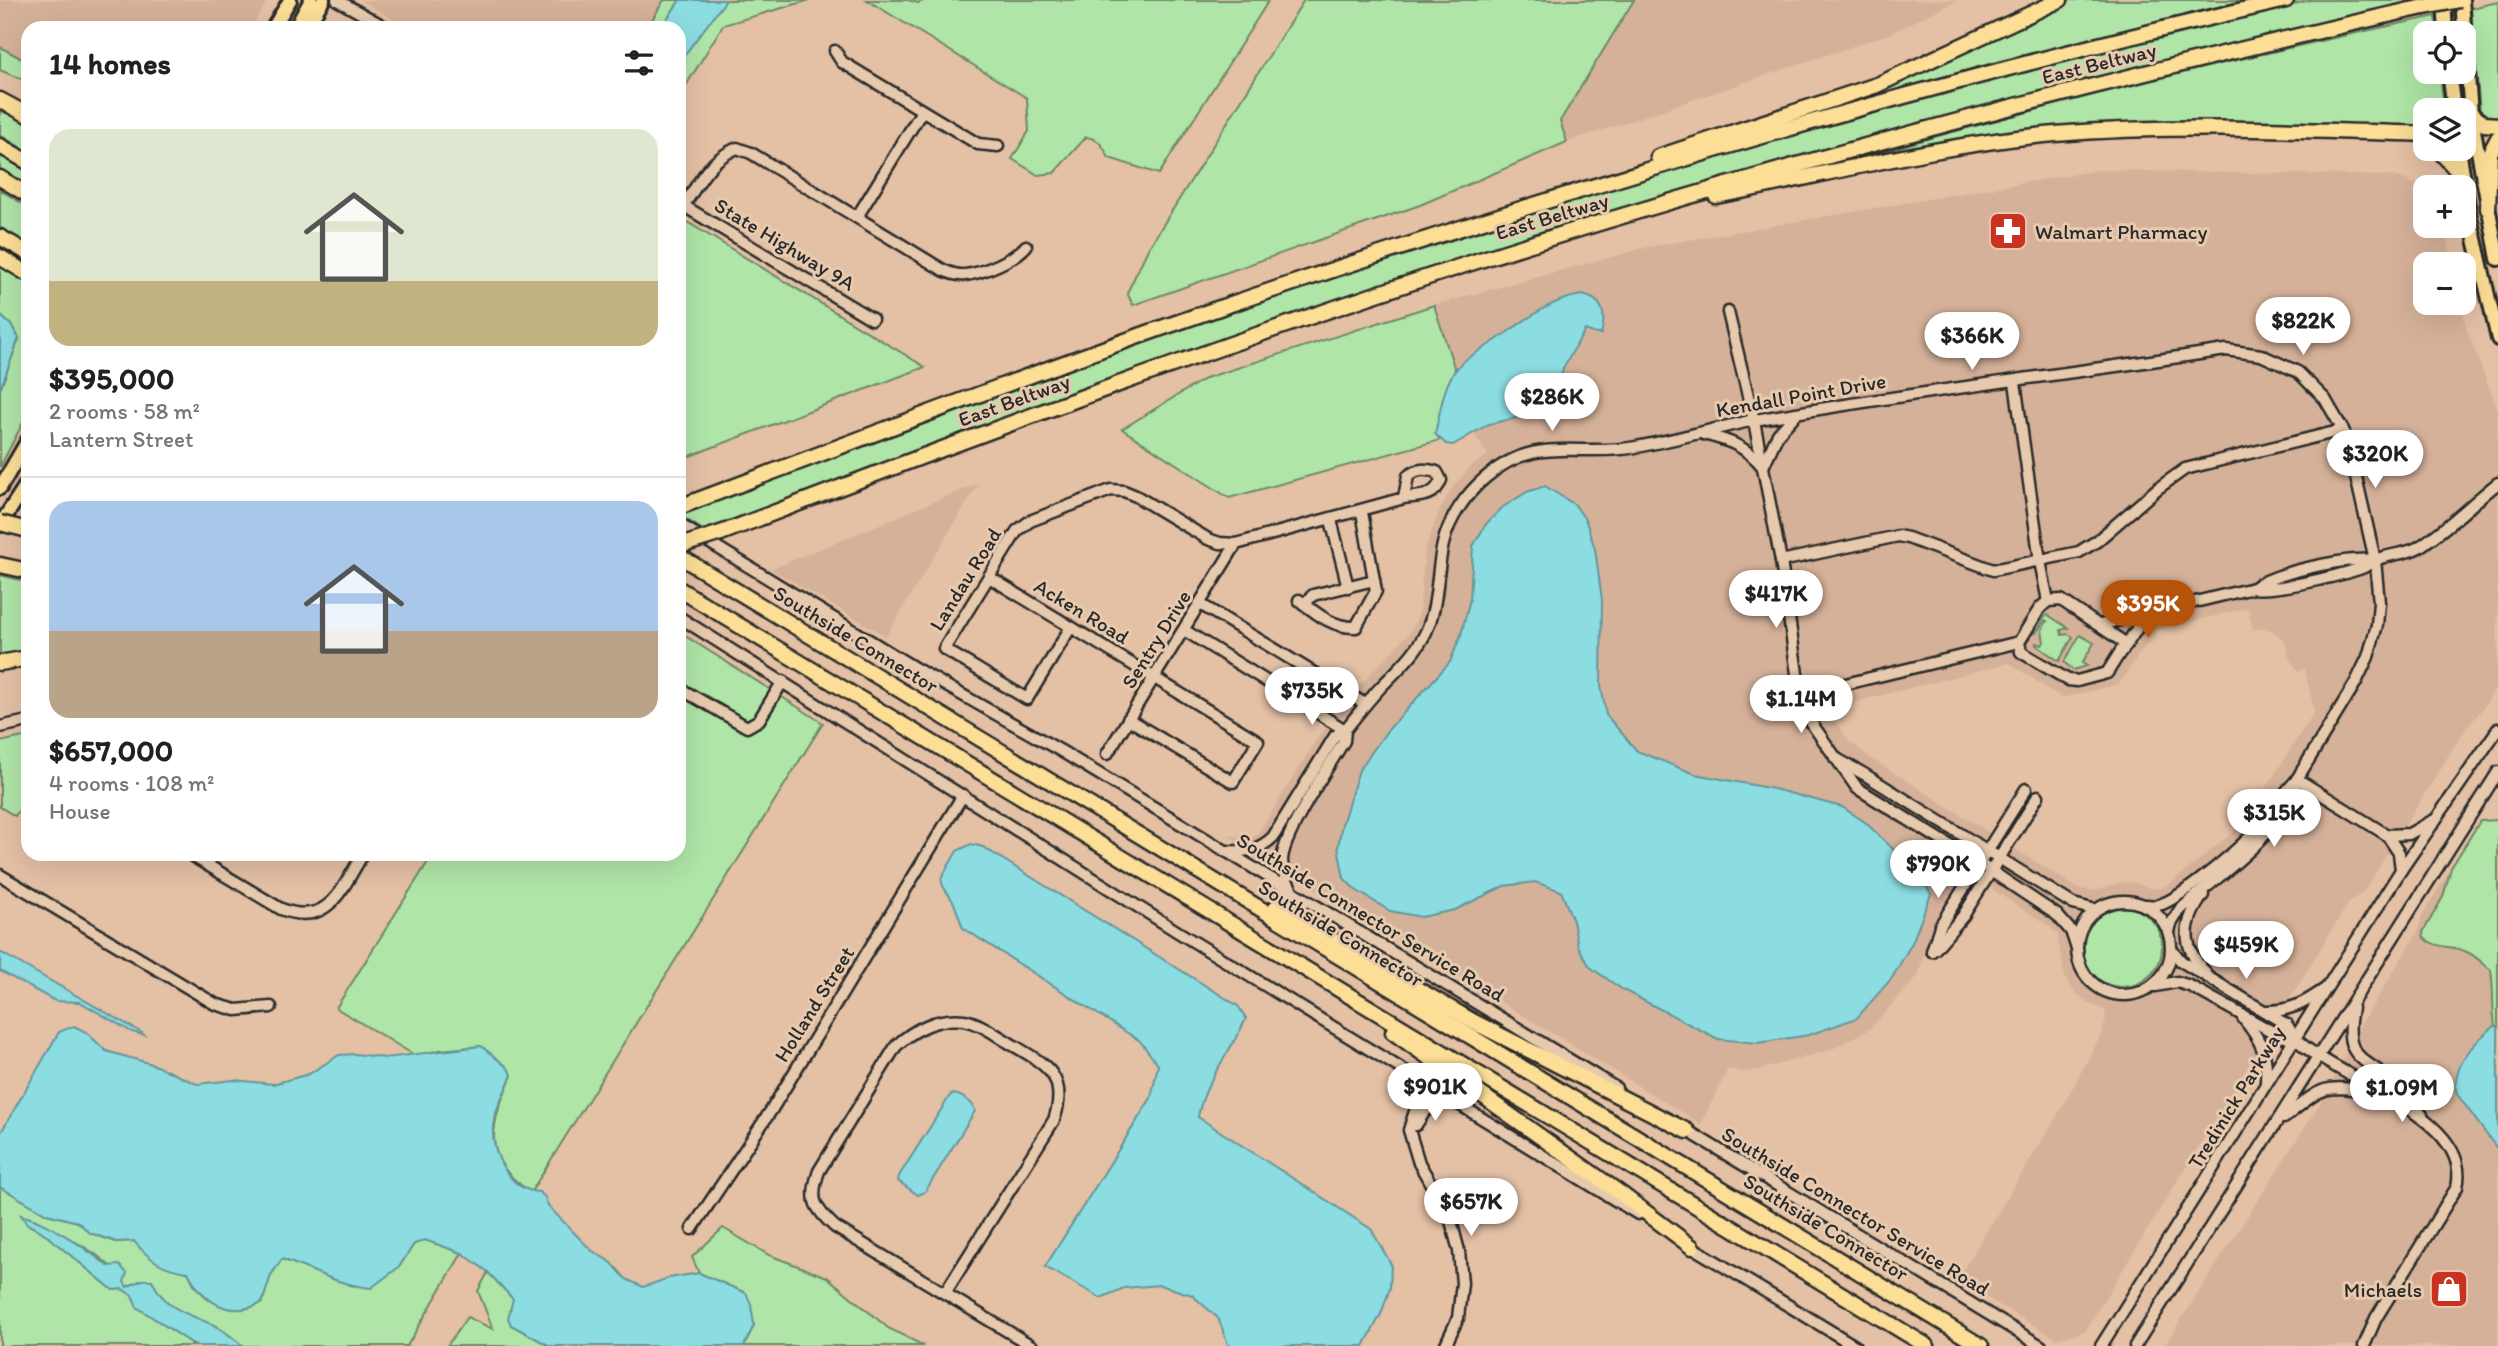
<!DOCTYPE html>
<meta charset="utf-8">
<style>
:root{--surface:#fff;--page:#f2f2f2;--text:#202124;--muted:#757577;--line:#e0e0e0;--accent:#b45309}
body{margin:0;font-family:Itim,sans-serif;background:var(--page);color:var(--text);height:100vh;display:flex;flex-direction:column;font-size:26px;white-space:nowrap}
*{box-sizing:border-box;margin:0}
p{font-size:23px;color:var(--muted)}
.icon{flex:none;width:38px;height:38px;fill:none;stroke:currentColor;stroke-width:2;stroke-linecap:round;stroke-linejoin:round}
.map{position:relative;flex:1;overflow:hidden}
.side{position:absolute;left:21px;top:21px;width:665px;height:840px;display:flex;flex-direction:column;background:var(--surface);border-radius:21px;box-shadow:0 7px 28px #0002}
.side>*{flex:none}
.buttons{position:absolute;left:2413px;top:21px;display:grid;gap:14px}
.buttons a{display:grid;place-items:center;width:63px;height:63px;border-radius:14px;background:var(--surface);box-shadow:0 7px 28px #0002;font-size:35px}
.price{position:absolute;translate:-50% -60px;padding:0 16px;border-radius:24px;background:#fff;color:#222;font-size:23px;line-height:46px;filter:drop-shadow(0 2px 4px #0008)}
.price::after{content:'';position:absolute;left:50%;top:42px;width:21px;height:16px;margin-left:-10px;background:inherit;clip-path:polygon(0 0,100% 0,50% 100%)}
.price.selected{background:var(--accent);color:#fff}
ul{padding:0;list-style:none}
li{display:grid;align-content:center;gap:14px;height:371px;padding:0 28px}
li+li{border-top:2px solid var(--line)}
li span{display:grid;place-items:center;height:217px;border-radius:21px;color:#555}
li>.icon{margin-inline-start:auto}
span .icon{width:126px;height:126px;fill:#fffc;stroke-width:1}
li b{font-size:30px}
h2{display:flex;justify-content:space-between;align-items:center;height:84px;padding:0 28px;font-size:30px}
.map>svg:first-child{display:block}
</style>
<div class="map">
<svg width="2498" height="1346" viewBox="0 0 2498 1346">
<rect width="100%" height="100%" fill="#e4c0a5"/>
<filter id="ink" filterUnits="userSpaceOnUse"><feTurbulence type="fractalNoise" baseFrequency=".0143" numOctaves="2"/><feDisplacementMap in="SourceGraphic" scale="14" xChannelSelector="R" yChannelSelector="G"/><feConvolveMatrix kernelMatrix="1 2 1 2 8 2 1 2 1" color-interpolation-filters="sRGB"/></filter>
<g filter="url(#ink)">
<g fill="#d6b199" fill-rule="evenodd">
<polygon points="0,0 268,0 251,28 28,28 28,62 0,47"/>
<polygon points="361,0 664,0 647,28 407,28"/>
<polygon points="1634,0 1958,0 1889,34 1567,142 1560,121"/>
<path d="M2098,170L2396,176L2425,188L2426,226H2445L2453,264H2426V303H2461L2466,327L2498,410V685L2484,707L2462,734L2365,890L2348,904L2085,1331L2057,1339L1957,1280L2061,1109L2102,1033L2106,1018L2105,1010L2090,1004L2076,993L2065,978L2057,934L2049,926L1966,872L1930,932L1918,976L1870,1029L1830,1050L1759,1070L1743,1072L1728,1069L1701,1124L1227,835L1249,839L1257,835L1320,734L1357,688L1411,631L1419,613L1425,549L1440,510L1453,487L1470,467L1488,455L1473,433L1489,424L1547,411L1563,368L1586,329L1596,334L1568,297L1538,311L1487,346L1472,352L1455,370L1434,305L1648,247ZM2248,608L2253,630L2264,628L2273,631L2282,638L2288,649L2289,658L2298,671L2305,669L2314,712L2256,804L2237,829L2172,882L2161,888H2149L2136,883L2121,882L2095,891L2079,889L1869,757L1849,741L1827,709L2009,663L2062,698L2119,684L2156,630Z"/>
<polygon points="979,483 886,636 771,569"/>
<polygon points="2451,868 2443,897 2423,932 2434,946 2451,947 2469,953 2491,970 2495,1026 2479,1037 2460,1066 2455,1086 2457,1094 2498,1150 2498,1346 2164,1346 2325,1096 2355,1034 2419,930 2421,917"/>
</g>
<g fill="#afe5a7" stroke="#6d8869" stroke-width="2">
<polygon points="664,0 680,0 661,28 647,28"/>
<polygon points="726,0 810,0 723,25 679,97 679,62"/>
<path d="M867,0H908L918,3L925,0H1269L1159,174L1109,158C1103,146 1100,139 1086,137L1054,173L1038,175L1012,159L1029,131L1027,98Z"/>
<polygon points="1304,0 1634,0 1560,121 1567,142 1420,205 1133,305 1127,293 1148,249"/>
<polygon points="2069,0 2245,0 2000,61 1857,101 1857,96 1889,84"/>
<path d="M2311,0H2405V4C2014,89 1630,203 1250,330C1066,392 886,465 703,530L680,515L1149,340L1425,246L1818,126L2084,54Z"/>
<polygon points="2498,2 2498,121 2482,116 2480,112 2471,8"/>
<path d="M2436,16L2437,33H2426V72H2440L2444,110H2426L2425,130L2149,126L1838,164C2036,107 2235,58 2436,16Z"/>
<polygon points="0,47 28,62 28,82 0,70"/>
<polygon points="0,107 28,123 28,152 0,135"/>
<polygon points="0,154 28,170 28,186 0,170"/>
<polygon points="0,190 28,207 28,249 0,231"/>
<polygon points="679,217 925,367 679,460"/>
<polygon points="0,262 28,280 28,413 0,467 0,390 19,338 11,325 0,315"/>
<polygon points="1434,305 1455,370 1443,399 1436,434 1440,440 1229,498 1122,429 1206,378"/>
<polygon points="0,575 28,582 28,652 0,654"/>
<polygon points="2048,615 2068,628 2061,630 2062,635 2068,634 2073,637 2059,661 2036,645 2036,643 2042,645 2044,642 2042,630 2047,621 2045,620 2036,633 2033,634 2044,617"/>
<path d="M679,632L823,723L531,1192C479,1160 491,1123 512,1075L507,1067L481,1046L440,1050L416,1056L336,1008L433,854H679Z"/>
<polygon points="2080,635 2094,643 2082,663 2087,666 2073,670 2064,662"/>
<polygon points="28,736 28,796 15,816 0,807 0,742"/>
<path d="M2498,820V1026H2495C2492,1007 2494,989 2491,970C2483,964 2476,956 2467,952C2450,944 2439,950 2424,938L2423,932L2443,897L2451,868L2480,821Z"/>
<circle cx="2122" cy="947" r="40"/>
<path d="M0,1187L47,1214L78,1222L91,1233L116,1242L134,1241C148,1259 165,1269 188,1272L195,1286L209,1300L262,1303L271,1275L282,1259L353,1286L399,1267L414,1244L425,1240L462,1253L407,1346H243L214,1325L181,1313L169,1305L157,1292L152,1280H142L127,1287C108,1254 65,1237 34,1219L27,1224L41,1231L113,1290L122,1289L132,1295L137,1307L196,1346H0Z"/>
<polygon points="723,1228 769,1255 827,1277 888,1328 924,1346 744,1346 754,1325 746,1293 699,1273 692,1257"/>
<polygon points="488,1272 513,1299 511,1325 550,1346 447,1346 467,1317 493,1329 478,1291"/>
</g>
<g fill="#8bdde2" stroke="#659699" stroke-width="2">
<polygon points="680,0 726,0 679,62 679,28 661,28"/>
<path d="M1581,295C1603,298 1607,314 1601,334H1596L1585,330L1563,368L1555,406L1547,411L1489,424L1453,445L1446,444L1435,434C1440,413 1443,385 1457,368C1466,357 1476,353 1487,346C1518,327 1544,301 1581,295Z"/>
<polygon points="0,315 11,325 19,338 0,390"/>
<polygon points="1545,486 1575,505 1586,521 1595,549 1602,600 1601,685 1606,715 1637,751 1695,774 1774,789 1842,807 1865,822 1918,873 1931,894 1912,943 1892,978 1857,1018 1809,1035 1758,1043 1718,1039 1623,990 1590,967 1578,946 1573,921 1561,891 1535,882 1504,886 1455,910 1421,917 1390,911 1354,889 1344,878 1338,847 1342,824 1359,770 1387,731 1450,662 1461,635 1470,599 1473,546 1486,524 1503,507 1527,492"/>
<path d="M971,844L983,847L1238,1006L1246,1018C1232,1052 1204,1080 1198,1117L1371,1229L1391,1264L1390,1288L1381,1314L1364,1346H1229L1218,1318L1192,1295L1160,1285L1124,1288L1101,1298L1045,1267L1151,1098L1158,1065L1140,1041L963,928L954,903L943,886L941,879L957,851Z"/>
<polygon points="0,952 142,1033 144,1035 132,1032 80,1002 55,1001 0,971"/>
<path d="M74,1026L86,1032L106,1051L152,1064L197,1084L234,1080L273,1084L309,1074L339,1055L356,1054L385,1058L481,1046L507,1067L512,1075C505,1091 495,1109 493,1127C491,1153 510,1191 539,1192L545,1197L548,1206L591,1250L612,1263L626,1279L643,1287L669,1278L699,1273L746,1293L751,1304L754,1325L744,1346H550L511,1325L508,1318L513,1299L488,1272L462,1253L425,1240L414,1244L399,1267L371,1288C339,1285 312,1270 282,1259L271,1275L262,1303C229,1319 203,1302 188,1272C163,1269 149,1260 134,1241L116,1242L90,1233L78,1222L47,1214L0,1187V1134L59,1032Z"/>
<path d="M2495,1026H2498V1150L2457,1094C2450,1068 2475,1040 2495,1026Z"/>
<path d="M951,1094C960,1094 974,1102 975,1111L925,1192L918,1195L898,1181L899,1176Z"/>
<path d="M21,1215C50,1223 84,1247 108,1266L119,1265L127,1273L124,1282L127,1287L142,1280H152C164,1308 185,1313 211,1324C223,1329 233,1338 243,1346H196L137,1307L132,1295L122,1289L113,1290L41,1231L27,1224Z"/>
</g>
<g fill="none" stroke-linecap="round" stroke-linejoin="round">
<g stroke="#2b2b2b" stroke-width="15">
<g id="minor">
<polyline points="337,0 387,28"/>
<polyline points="835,51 842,62 978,144 998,146"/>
<polyline points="679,203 872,319"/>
<path d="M684,205C701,180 708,161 737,148L751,153L943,270C950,273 957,276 965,275C983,273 1014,260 1026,246"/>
<polyline points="857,217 922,111"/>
<polyline points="1728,312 1754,421 1781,561 1800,695 1812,724 1857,788 1991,871 2057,915 2071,931 2077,949"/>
<polyline points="2015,382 2040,561 2048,601"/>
<path d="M1703,434C1728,440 1746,446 1763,467L1778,434L1796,414"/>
<polyline points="1331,520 1348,587"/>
<polyline points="679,524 913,667 1061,751 1616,1088"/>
<polyline points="1781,561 1898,536 1908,538 1993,570 2079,552 2097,541 2157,489 2185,469 2343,430"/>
<polyline points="989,577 1258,741 1233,782 1128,719"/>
<path d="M2253,588C2274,592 2343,575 2364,567C2368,565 2373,561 2378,559C2391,554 2407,554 2419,547C2447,529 2471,504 2498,483"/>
<path d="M1299,600C1317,614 1333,628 1356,627L1376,591L1362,512"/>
<polyline points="1200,604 1365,704"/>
<polyline points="1304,604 1313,595 1374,580"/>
<polyline points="679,617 1178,932 1638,1214"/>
<path d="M2100,625L2253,588C2277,572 2347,557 2375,560"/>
<path d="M1071,627L1027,699L944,649L1017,531L1030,521L1111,490L1124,491L1136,496L1208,539L1220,543L1236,544L1404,498C1421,496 1435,497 1441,480L1437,472C1425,469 1418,468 1408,476L1404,498"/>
<polyline points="1184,630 1345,730"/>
<polyline points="2123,650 2147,613"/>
<polyline points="679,688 747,727 759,720 783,681"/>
<polyline points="1800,695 2019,642 2040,608 2048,601 2061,600 2122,641 2124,646 2107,673 2077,681 2068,680 2021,652 2019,642"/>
<polyline points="1304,704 1322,677"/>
<polyline points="0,727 28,721"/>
<polyline points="1107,754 1236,544"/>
<polyline points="1835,758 1864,774 2073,904 2096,910"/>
<polyline points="2297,779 2387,835 2399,853 2401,870"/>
<polyline points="2387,835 2409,834 2432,821"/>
<path d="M1225,851C1244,852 1259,851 1273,837L1335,736L1345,730C1356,716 1367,702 1379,689C1396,671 1415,655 1426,632C1439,603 1436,574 1443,544C1449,519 1465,495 1485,478C1536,433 1579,458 1636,447C1676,440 1715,428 1755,420C1911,392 2069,374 2226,350L2261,355L2298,372L2325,399L2343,430L2349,446L2375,560L2379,603L2377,625L2368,657L2356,682L2297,779C2278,841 2223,869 2179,911L2171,924L2169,932"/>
<path d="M189,854L281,909C329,928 342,888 363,854"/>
<polyline points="0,875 215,1004 236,1010 271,1007"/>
<path d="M1293,892C1288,882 1282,873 1282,861C1282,836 1329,766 1344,741L1345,730"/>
<path d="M2203,895C2183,923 2181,945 2205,972"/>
<circle cx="2124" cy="948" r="47"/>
<path d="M2146,905C2152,906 2156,906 2162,904C2187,894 2246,844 2263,822C2275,808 2283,793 2297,780"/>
<polyline points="1935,949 1963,916 2038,796"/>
<path d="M2172,950L2181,961L2287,1025C2290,1029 2292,1035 2296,1039C2336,1080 2474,1116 2457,1187L2376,1318L2364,1346"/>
<polyline points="1932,951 1940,926 2026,789"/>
<polyline points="2156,986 2177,982 2190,986 2280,1036 2296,1039"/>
<path d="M2352,1008C2342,1060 2363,1056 2397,1085C2406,1093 2414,1105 2422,1115"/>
<path d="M2266,1011C2291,1011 2305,1003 2325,989"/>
<path d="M2243,1018C2261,1040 2268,1054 2266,1083"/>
<polyline points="1419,1081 1416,1108 1409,1130 1419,1163 1450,1217 1459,1251 1462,1283 1458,1318 1445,1346"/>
<path d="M2284,1118C2327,1083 2324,1085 2378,1093"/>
<polyline points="1416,1125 1425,1111 1448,1098"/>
<polyline points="1683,1128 2041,1346"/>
<polyline points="692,1229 772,1109 963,795"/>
<polyline points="1687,1244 1855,1346"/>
<path d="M945,1293L1054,1120C1070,1073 1042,1063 1008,1042C994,1034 981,1023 964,1020C938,1017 914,1029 896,1046L819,1171C809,1199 814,1208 835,1227L1032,1346"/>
<polyline points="2101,1346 2401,870 2498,729"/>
<polyline points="2135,1346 2498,772"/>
</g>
</g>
<g stroke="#2b2b2b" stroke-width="18">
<g id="major">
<polyline points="2444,0 2446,33"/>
<polyline points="2462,0 2471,114 2498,259"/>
<polyline points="273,28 290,0"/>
<polyline points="295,28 311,0"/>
<polyline points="306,28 323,0"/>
<polyline points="2449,72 2454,110"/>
<polyline points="2459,149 2470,217 2498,339"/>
<polyline points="0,488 28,440"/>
<polyline points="0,525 28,482"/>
</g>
</g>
<g stroke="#2b2b2b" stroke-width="19">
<g id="highway">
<polyline points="0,100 28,115"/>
<polyline points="2464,119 2471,114 2484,124 2498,125"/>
<polyline points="0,146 28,162"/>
<polyline points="2438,149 2462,176"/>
<polyline points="1658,157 1877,85 2060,0"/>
<polyline points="0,178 28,195"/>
<path d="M1716,196C1829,174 1940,144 2055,134C2178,124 2302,130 2426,134"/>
<polyline points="2488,209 2490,153 2498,138"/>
<polyline points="0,237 28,253"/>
<polyline points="0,257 28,274"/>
<path d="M679,507C851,443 1022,376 1196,316C1554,193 1917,84 2286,0"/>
<path d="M721,533C973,436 1226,342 1483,259C1788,162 2098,81 2410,10"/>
<polyline points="679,556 1981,1346"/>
<polyline points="0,565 28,571"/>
<polyline points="679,589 1927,1346"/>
<polyline points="0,663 28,658"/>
<polyline points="1276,907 1474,1022 1687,1131"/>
<polyline points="1393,1032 1624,1196 1692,1247"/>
</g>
</g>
<use href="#minor" stroke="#e7caae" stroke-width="10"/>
<use href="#major" stroke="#fcde96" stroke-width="12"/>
<use href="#highway" stroke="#fcde96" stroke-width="14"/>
<g stroke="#2b2b2b" stroke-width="19" stroke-linecap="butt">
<g id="highway-bridge">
<polyline points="2410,10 2460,0"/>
<polyline points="0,523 28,530"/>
<polyline points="683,545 721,533"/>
</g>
</g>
<use href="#highway-bridge" stroke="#fcde96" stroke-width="14"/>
</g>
</g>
<defs>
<g id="pharmacy-square" transform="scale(2.0125)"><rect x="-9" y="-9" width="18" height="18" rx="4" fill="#c8321e" stroke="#e7caae"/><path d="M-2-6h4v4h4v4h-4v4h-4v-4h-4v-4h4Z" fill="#fff"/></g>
<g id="shop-square" transform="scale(2.0125)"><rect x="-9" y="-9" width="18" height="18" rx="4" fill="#c8321e" stroke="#e7caae"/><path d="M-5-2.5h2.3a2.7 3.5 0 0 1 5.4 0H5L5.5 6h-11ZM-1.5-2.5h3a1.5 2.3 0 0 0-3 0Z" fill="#fff"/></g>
</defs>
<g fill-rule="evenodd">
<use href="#pharmacy-square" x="2008" y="231"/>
<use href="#shop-square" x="2449" y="1289"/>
</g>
<g text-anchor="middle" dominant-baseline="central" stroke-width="6" stroke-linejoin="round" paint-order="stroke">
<g font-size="21" fill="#2b2b2b" stroke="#e7caae">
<text transform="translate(2099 63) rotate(-14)">East Beltway</text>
<text transform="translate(1552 216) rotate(-17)">East Beltway</text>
<text transform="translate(785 244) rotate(31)">State Highway 9A</text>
<text transform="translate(1801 395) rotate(-10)">Kendall Point Drive</text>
<text transform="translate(1014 400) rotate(-20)">East Beltway</text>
<text transform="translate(965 579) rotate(-58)">Landau Road</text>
<text transform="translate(1082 611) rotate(31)">Acken Road</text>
<text transform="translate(856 639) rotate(31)">Southside Connector</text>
<text transform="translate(1156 639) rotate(-58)">Sentry Drive</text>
<text transform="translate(1371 917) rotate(31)">Southside Connector Service Road</text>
<text transform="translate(1341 933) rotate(31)">Southside Connector</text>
<text transform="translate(814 1004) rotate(-58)">Holland Street</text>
<text transform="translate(2236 1097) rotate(-58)">Tredinick Parkway</text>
<text transform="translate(1856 1211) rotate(31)">Southside Connector Service Road</text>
<text transform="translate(1826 1227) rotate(31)">Southside Connector</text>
</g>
<g font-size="21" fill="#2b2b2b" stroke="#e7caae" text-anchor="start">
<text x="2035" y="231">Walmart Pharmacy</text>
<text x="2422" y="1289" text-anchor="end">Michaels</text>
</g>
</g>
</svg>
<div class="buttons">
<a><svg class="icon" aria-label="locate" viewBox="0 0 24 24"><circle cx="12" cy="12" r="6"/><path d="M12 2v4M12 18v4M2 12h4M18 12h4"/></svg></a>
<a><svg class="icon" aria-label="layers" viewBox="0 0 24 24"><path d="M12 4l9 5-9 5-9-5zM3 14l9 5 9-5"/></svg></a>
<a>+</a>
<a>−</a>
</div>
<b class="price" style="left:2303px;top:357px">$822K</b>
<b class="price" style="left:1972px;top:372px">$366K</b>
<b class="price" style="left:1552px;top:433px">$286K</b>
<b class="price" style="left:2375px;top:490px">$320K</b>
<b class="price" style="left:1776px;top:630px">$417K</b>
<b class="price selected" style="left:2148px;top:640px">$395K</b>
<b class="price" style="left:1312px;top:727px">$735K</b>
<b class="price" style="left:1801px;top:735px">$1.14M</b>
<b class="price" style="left:2274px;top:849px">$315K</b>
<b class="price" style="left:1938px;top:900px">$790K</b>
<b class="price" style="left:2246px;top:981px">$459K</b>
<b class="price" style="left:1435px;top:1123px">$901K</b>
<b class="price" style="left:2402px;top:1124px">$1.09M</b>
<b class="price" style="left:1471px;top:1238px">$657K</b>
<section class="side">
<h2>14 homes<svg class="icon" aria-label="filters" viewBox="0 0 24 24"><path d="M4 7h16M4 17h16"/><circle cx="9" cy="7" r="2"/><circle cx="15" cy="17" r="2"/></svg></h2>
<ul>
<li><span style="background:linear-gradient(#dfe7d0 70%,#c2b280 0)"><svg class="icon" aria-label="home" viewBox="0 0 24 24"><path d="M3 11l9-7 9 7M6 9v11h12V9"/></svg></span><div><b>$395,000</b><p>2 rooms · 58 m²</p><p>Lantern Street</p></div></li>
<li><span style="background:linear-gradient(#a9c7e8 60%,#b9a48a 0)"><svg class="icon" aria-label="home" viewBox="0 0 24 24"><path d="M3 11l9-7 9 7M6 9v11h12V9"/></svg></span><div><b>$657,000</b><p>4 rooms · 108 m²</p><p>House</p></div></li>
</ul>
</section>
</div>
